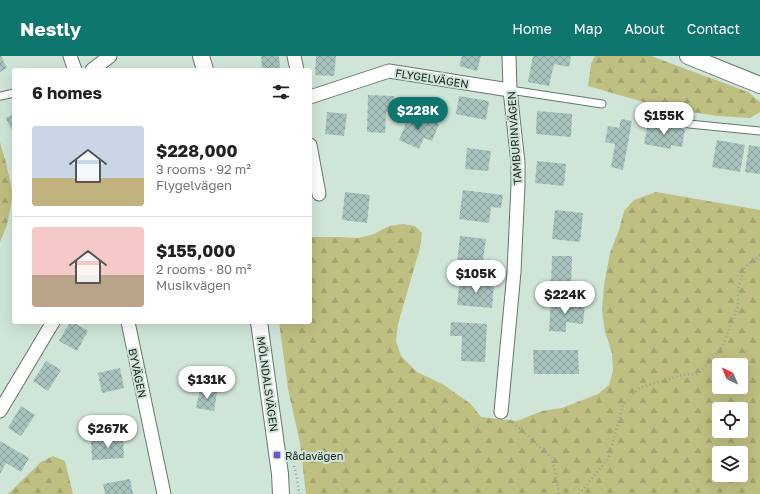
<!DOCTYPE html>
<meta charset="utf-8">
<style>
:root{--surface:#fff;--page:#f2f2f2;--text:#202124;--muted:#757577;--line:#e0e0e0;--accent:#0f766e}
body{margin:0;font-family:"Golos Text",sans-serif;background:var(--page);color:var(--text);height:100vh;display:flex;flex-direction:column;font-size:15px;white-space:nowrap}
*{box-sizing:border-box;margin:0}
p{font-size:13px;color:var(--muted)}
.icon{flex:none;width:22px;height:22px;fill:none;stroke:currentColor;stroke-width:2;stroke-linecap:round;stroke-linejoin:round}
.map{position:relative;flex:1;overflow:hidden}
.details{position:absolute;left:12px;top:12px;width:300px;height:256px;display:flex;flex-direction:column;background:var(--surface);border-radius:4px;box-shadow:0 4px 16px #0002}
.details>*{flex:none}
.needle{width:26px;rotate:316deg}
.buttons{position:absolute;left:712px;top:302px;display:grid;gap:8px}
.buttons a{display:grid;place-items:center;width:36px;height:36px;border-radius:4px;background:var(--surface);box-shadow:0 4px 16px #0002;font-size:20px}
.price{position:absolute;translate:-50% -34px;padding:0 9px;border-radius:14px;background:#fff;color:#222;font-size:13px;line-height:26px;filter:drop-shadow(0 1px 2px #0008)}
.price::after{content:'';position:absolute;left:50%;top:24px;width:12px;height:9px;margin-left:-6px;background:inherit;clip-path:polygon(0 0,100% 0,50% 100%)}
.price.current{background:var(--accent);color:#fff}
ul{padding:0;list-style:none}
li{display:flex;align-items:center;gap:12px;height:100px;padding:0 20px}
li+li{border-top:1px solid var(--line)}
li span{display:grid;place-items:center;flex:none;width:112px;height:80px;border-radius:4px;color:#555}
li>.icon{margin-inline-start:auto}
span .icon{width:48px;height:48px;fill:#fffc;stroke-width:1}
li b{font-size:17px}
h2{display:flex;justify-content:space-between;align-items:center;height:48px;padding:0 20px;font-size:17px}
header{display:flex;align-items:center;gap:24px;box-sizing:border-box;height:56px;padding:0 20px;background:var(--accent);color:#fff}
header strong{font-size:19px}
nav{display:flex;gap:22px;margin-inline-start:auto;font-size:14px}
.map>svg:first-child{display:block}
</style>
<header>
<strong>Nestly</strong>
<nav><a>Home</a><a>Map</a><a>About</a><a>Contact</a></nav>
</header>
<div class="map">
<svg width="760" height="438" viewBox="0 0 760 438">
<defs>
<pattern id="forest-firs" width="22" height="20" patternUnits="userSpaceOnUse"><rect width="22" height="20" fill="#bfbf82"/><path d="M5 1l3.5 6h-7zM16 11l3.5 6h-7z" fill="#a4a470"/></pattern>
<pattern id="building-cross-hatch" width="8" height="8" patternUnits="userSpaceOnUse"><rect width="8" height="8" fill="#a8c2be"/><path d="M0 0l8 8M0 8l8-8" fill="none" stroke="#889e9a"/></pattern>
</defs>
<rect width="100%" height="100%" fill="#cfe5d8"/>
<g fill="url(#forest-firs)" fill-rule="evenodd">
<polygon points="595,0 651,0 748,36 760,46 760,56 750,62 718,60 664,52 588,30 591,8"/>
<polygon points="0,86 6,107 13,138 7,169 0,186"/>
<path d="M656,136L760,154V438H306L300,387L288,333L279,266H310V181H338L359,182L374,178L389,170L403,168L415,170L422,177L420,192L398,268L396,285L401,300L417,316L444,329L471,348L481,361L517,365L542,355L562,352L598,338L609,329L613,315L612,297L605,276L602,254L604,229L610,197L619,174L624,155L634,144ZM719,309H741V331H719ZM719,353H741V375H719ZM719,397H741V419H719Z"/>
<polygon points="53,400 65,405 73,438 8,438 41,406"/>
</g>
<g fill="url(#building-cross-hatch)">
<polygon points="0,0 1,0 7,12 0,16"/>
<polygon points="261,0 279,0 280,14 262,14"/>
<polygon points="316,0 336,0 334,20 315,19"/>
<polygon points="462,0 481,0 477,15 459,10"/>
<polygon points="533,0 571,0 569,11 554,8 549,30 528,26"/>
<polygon points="368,39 394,40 393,57 386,56 385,77 367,76"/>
<polygon points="459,40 489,45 486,64 456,58"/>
<polygon points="537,55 572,58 571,81 536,78"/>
<polygon points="327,56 347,58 344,80 325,78"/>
<polygon points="410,57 439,68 432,85 424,82 419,93 399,84"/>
<polygon points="14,58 14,80 6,62"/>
<polygon points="621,63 632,65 623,114 611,111 615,88 605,86 608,70 619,72"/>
<polygon points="648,67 685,73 682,91 671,89 671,93 644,88"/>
<polygon points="717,84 745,89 740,116 712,111"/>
<polygon points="749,89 760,91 760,118 745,116"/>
<polygon points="467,92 491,95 488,115 465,113"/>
<polygon points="537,105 566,108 564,130 535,127"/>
<polygon points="463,134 503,139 501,152 491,151 489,167 459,163"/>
<polygon points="345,136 370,139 367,167 342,164"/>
<polygon points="555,154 583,157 580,186 552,183"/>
<polygon points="460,180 486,183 482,210 457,207"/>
<polygon points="552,200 572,200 571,228 551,228"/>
<polygon points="460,223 494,226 492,252 457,249"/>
<polygon points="551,245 585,248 583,268 566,266 566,276 549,275"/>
<polygon points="70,266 73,266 88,275 77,295 59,285"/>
<polygon points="451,266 487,268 485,306 461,305 462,280 450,280"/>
<polygon points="533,294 578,294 579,318 534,318"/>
<polygon points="46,305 61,314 48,335 33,325"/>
<polygon points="120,312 124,332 102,337 98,317"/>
<polygon points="200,333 217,336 214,355 196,352"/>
<polygon points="21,350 35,359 21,380 8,372"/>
<polygon points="123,382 124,402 92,404 91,384"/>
<polygon points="0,385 29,402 21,416 6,407 0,418"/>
<polygon points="130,423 133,438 105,438 103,428"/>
</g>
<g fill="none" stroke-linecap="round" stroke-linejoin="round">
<g stroke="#64776c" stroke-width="9">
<g id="service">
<polyline points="510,34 602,48"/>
<polyline points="1,40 14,37"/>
<polyline points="689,68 760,75"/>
</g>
</g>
<g stroke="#64776c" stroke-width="15">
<g id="minor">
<polyline points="70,0 75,14"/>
<polyline points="294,0 297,14"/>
<polyline points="92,14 110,0"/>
<polyline points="310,41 389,15 510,34"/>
<polyline points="310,89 319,138"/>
<polyline points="128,266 164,438"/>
<polyline points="0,355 53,266"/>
<polyline points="501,356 514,216 518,129 518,107 510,34 509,0"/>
</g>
</g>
<g stroke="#64776c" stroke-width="18">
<g id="tertiary">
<polyline points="201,0 205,14"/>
<polyline points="688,0 760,29"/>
<polyline points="259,266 280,418 281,438"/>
</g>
</g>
<g stroke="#93a49a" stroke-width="2.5" stroke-dasharray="1 3" stroke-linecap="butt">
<polyline points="510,364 552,402 559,438"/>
<polyline points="294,410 297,421 299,438"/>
<polyline points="579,438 608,403 623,349 639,332 682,319 697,318 707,309 723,290 738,250 738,233 745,211 760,199"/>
</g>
<use href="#service" stroke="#fff" stroke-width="7"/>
<use href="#minor" stroke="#fff" stroke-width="13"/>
<use href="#tertiary" stroke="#fff" stroke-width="16"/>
</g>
<rect fill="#7150c9" stroke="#cfe5d8" stroke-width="1.5" x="273" y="395" width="8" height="8" rx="2"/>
<g text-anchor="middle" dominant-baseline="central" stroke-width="4" stroke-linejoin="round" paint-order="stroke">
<g font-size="11" fill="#212925" stroke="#cfe5d8">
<text transform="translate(432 22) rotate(9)">FLYGELVÄGEN</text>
<text transform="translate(514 82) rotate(-94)">TAMBURINVÄGEN</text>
<text transform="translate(138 317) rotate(78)">BYVÄGEN</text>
<text transform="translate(268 328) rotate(82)">MÖLNDALSVÄGEN</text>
</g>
<g font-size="11" fill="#212925" stroke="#cfe5d8" text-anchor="start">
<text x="285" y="399">Rådavägen</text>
</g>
</g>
</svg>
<div class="buttons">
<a><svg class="needle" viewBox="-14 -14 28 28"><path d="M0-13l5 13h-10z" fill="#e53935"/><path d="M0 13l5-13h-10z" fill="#757577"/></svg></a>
<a><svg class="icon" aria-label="locate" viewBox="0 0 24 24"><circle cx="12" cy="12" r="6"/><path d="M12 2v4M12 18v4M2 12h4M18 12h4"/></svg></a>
<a><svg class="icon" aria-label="layers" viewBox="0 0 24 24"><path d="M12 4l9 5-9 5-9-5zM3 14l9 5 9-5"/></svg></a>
</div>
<b class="price current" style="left:418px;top:75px">$228K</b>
<b class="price" style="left:664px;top:80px">$155K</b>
<b class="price" style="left:476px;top:238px">$105K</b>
<b class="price" style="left:565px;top:259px">$224K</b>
<b class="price" style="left:207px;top:344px">$131K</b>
<b class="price" style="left:108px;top:393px">$267K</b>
<section class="details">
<h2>6 homes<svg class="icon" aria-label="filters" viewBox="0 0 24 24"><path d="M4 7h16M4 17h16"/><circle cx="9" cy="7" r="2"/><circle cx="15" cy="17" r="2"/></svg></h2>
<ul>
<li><span style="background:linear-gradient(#c9d6e8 65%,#c2b280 0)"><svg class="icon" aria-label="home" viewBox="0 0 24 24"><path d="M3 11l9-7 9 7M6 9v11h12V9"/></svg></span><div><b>$228,000</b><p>3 rooms · 92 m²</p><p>Flygelvägen</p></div></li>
<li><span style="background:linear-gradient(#f6c9c9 60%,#b9a48a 0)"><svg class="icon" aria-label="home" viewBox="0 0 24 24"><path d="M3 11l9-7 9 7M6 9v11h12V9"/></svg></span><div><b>$155,000</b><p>2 rooms · 80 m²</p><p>Musikvägen</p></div></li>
</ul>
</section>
</div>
